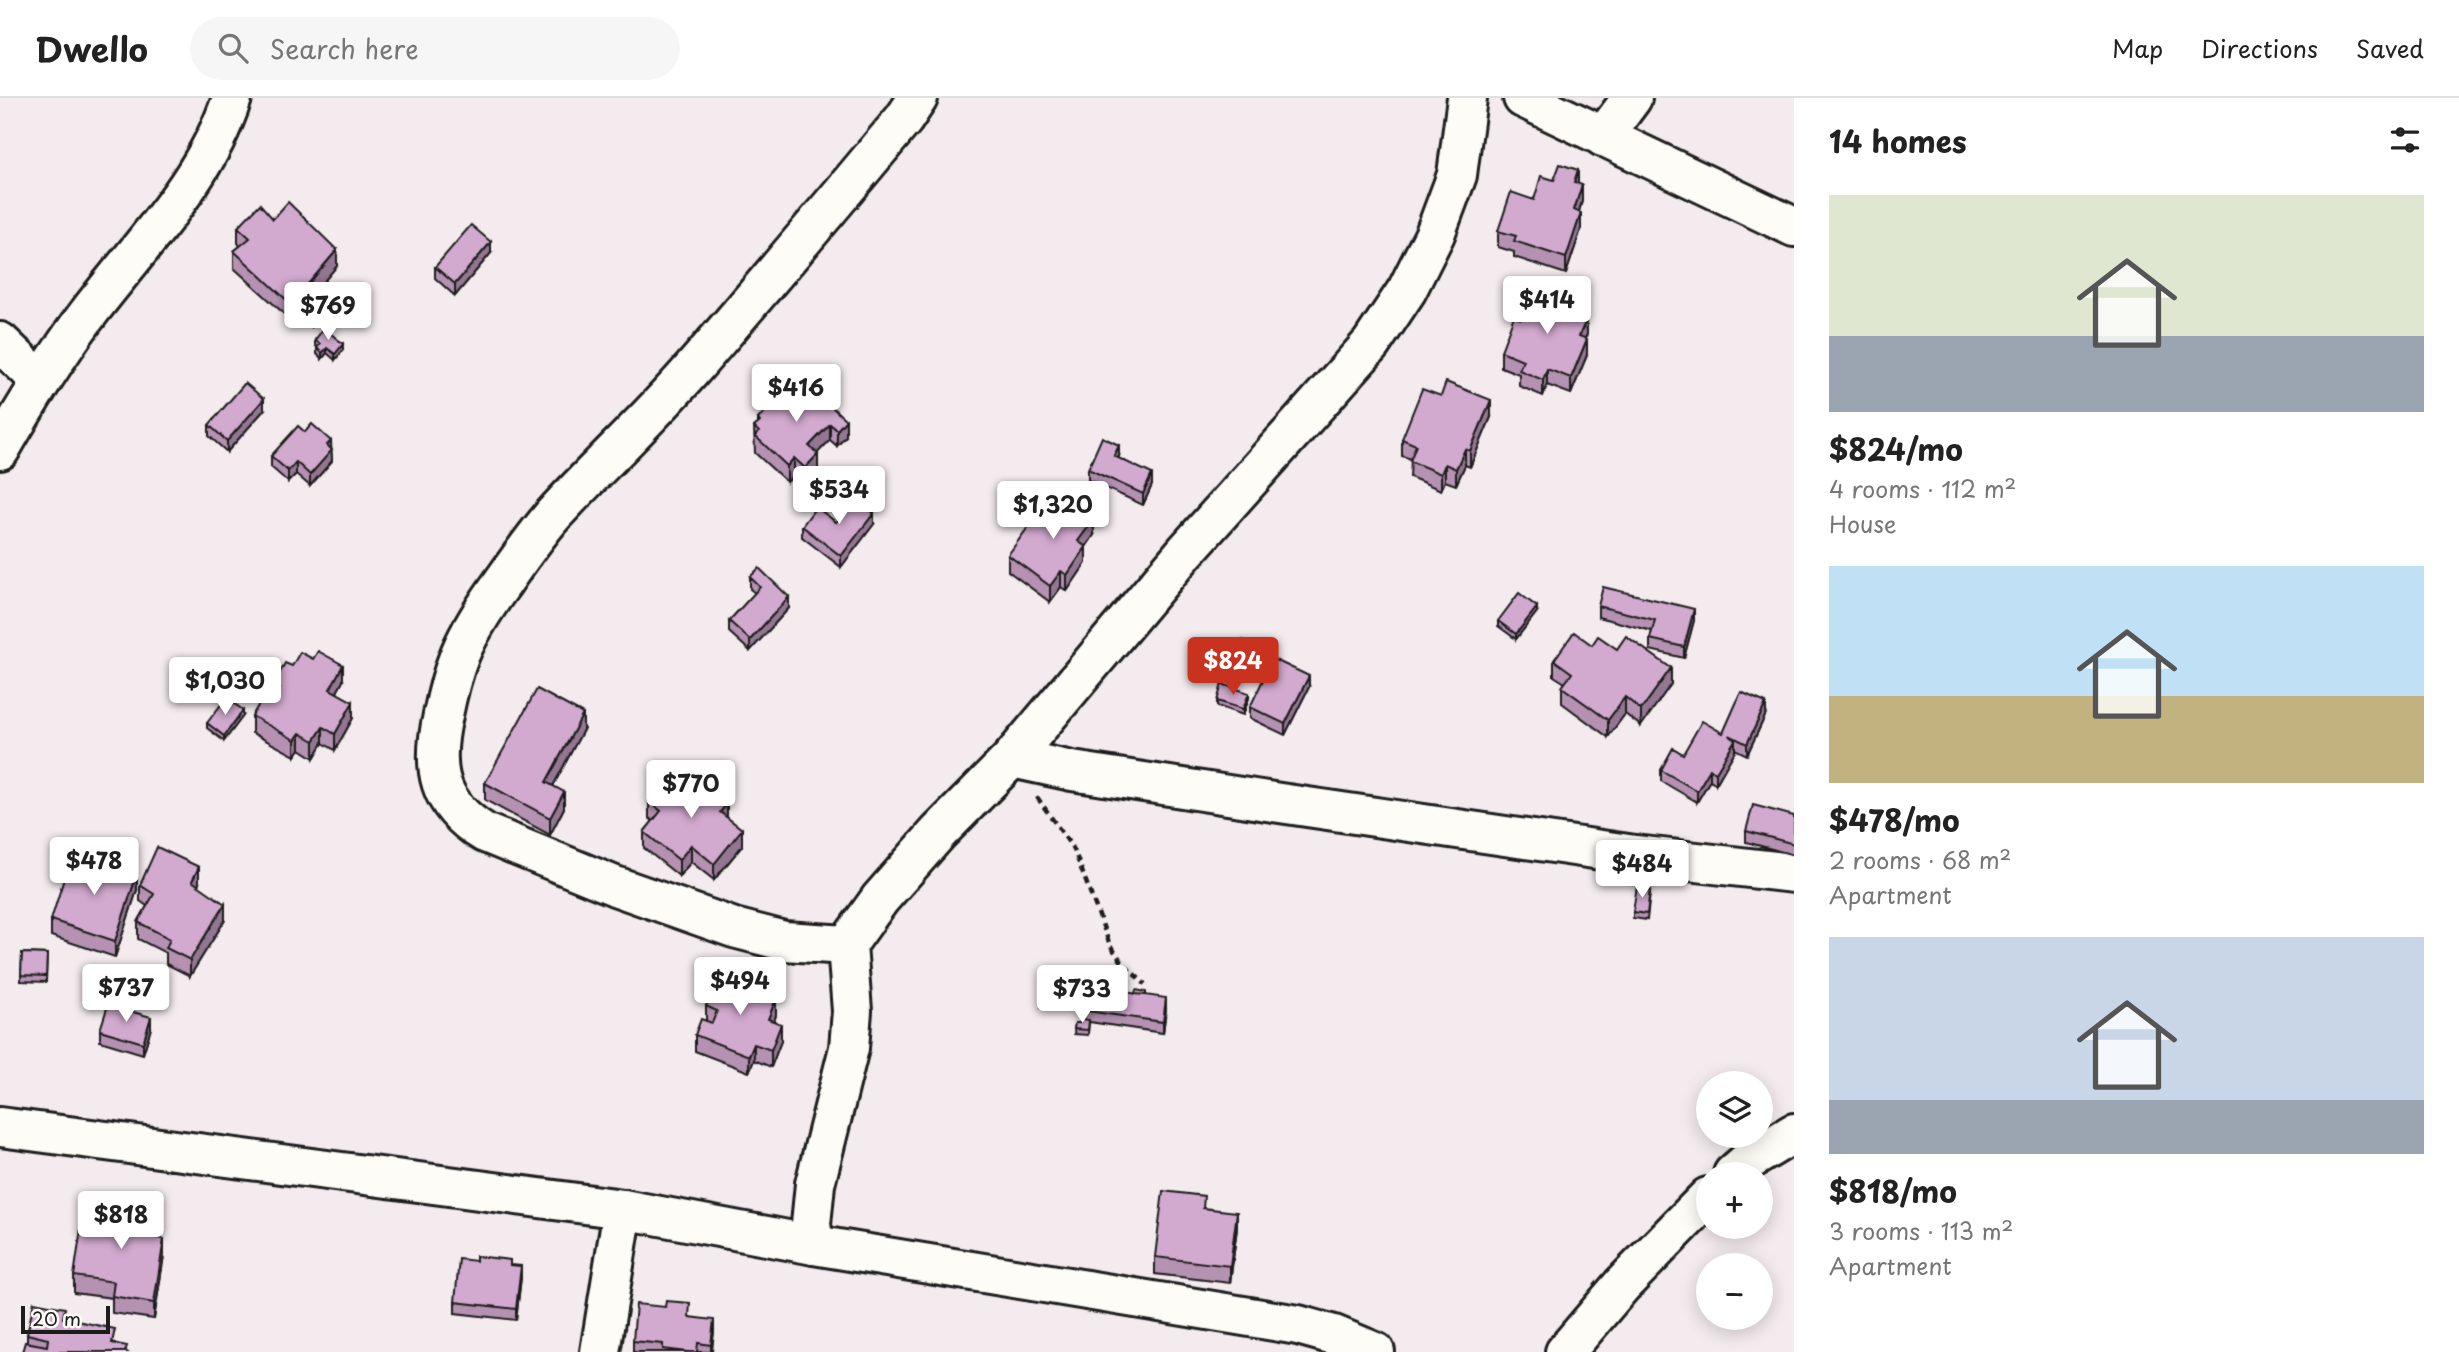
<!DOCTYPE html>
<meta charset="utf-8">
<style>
:root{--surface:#fff;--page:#f6f6f6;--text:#222;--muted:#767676;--line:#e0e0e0;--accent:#c8321e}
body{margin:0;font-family:"Playpen Sans",sans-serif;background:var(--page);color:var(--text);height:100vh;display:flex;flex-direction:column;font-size:26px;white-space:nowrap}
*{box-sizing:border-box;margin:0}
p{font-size:23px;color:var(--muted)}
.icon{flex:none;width:38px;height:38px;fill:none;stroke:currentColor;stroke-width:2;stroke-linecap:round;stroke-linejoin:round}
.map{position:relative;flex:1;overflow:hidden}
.side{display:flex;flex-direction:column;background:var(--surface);width:665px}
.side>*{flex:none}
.controls{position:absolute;left:1696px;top:973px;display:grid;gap:14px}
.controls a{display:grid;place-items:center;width:77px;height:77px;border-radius:50%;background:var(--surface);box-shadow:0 4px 18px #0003;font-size:35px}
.scale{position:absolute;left:21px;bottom:18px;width:89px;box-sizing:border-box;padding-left:7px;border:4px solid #1c1c1c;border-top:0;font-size:19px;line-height:24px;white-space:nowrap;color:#1c1c1c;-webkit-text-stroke:5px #fdfcf7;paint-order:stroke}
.price{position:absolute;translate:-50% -60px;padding:0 16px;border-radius:7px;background:#fff;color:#222;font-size:23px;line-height:46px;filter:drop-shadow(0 2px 4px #0008)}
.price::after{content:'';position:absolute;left:50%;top:42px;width:21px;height:16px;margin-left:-10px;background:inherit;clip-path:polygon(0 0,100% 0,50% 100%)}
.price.on{background:var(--accent);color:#fff}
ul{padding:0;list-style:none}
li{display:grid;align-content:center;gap:14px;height:371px;padding:0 35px}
li span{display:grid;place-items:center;height:217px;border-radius:0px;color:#555}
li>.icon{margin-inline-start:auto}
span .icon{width:126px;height:126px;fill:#fffc;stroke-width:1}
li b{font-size:30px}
h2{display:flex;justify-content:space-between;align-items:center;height:84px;padding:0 35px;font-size:30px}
header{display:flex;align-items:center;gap:42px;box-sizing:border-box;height:98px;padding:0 35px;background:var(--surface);border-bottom:2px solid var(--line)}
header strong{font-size:33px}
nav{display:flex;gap:38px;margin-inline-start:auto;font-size:24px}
.search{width:490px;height:63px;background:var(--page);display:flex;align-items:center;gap:18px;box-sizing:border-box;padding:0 24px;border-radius:38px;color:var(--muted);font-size:26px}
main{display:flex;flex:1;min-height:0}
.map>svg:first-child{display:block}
</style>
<header>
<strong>Dwello</strong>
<div class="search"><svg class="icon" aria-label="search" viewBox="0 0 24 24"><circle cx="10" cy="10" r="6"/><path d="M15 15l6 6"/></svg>Search here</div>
<nav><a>Map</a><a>Directions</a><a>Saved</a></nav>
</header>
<main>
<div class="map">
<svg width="1794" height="1254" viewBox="0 0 1794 1254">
<rect width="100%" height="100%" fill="#f4ebef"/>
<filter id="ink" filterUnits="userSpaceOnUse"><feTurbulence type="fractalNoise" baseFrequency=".0143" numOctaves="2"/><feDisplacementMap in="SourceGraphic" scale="14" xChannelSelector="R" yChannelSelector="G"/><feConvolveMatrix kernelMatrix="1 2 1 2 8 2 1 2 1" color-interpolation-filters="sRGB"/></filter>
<g filter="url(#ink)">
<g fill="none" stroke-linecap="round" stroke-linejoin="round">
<g stroke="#1c1c1c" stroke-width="44">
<g id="minor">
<polyline points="1523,0 1794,129"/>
<polyline points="1603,39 1632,0"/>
<polyline points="0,244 41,283"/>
<path d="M0,352C26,307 53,263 84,221C136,151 205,85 232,0"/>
<polyline points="1012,660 1072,673 1280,705 1635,757 1794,775"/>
<path d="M847,847L784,843L734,830L615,788L485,735C437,706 431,670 443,617C447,597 452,576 460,556C471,530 487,506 503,484C519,461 536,437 554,416C598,368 646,324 689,275C762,191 833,106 904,21L918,0"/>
<polyline points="0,1029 623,1111 814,1147 1298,1227 1334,1237 1375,1254"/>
<polyline points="1733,1076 1748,1063 1794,1035"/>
<polyline points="814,1147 811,1126 815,1086 849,950 852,913 847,847 880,801 938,735 1012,660 1185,454 1371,246 1407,192 1435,136 1457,77 1467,0"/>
<polyline points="600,1254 623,1111"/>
<polyline points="1565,1254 1622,1187 1708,1099"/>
</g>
</g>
<polyline stroke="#1c1c1c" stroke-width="4.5" stroke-dasharray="7 5" stroke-linecap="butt" points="1037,699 1074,752 1110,847 1125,868 1145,886"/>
<use href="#minor" stroke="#fdfcf7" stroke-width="38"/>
</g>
<g fill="#b591b2" stroke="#1c1c1c" stroke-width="2">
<polygon points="1554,82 1578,86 1582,103 1579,114 1581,131 1566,176 1514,159 1514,154 1498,149 1498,133"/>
<polygon points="273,121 337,168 307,203 326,220 312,229 301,213 301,210 291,222 234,170 234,153 240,148 238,145 238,129"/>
<polygon points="491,155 455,198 435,180 435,169"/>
<polygon points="1579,217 1587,236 1585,240 1587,257 1571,296 1547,287 1543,298 1519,288 1519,276 1501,269 1501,253 1521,221"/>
<polygon points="315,242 343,252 335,262 327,255 322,261 317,256 317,249 315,247"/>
<polygon points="795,281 846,338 837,348 830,342 817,355 818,372 805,387 794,377 787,384 755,355 754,329 758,326 758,321"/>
<polygon points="264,312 227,354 209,338 209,327"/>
<polygon points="1491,319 1470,369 1465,367 1456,387 1445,383 1441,392 1410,379 1411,361 1402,358 1402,341"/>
<polygon points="305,334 331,351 332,363 310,388 296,376 288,384 271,369 271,358"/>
<polygon points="1119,358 1118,360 1152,387 1143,407 1088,382 1088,371"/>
<polygon points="836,424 874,426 841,469 802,439 802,428"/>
<polygon points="1094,437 1086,449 1086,465 1067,493 1061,489 1050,504 1008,473 1008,457"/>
<polygon points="750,479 789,510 750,553 729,534 729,523 755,495 750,491"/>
<polygon points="1598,508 1694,522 1684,560 1650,552 1650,541 1652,533 1598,519"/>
<polygon points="1537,514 1516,541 1498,528 1498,523"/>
<polygon points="1592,547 1617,551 1671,586 1641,628 1625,616 1608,639 1562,605 1562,589 1565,585 1554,578 1554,562"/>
<polygon points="1270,557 1263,577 1236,567 1236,561"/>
<polygon points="343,583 337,594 353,620 335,652 323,645 314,660 300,651 295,658 252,635 252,618 273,594 273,587"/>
<polygon points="1309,589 1285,637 1250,620 1250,609"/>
<polygon points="1249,600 1243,617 1217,608 1217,603"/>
<polygon points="1766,616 1747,657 1735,651 1735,653 1716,686 1710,682 1697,704 1661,683 1661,672 1683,656 1723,635"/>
<polygon points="243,618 224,643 207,630 207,625"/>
<polygon points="583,632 553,688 564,710 550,737 485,702 485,685"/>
<polygon points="649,703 727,719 742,748 714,782 691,764 679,778 644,750 644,734 653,723 649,720"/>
<polygon points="1794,718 1794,757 1746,744 1746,733"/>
<polygon points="199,785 198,787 225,822 190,878 166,866 166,855 138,841 138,824 147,808 140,803 140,787"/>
<polygon points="137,792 115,859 51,838 51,822"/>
<polygon points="1650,795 1647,822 1633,820 1633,814"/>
<polygon points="22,855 47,856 46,884 21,883"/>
<polygon points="1041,883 1059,883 1058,910 1041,910"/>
<polygon points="727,885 760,895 776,917 774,924 781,943 771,969 754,962 749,974 695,953 695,937 706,923 706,908"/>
<polygon points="1146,897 1166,911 1163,935 1089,924 1088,937 1074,936 1075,925 1080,925 1080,912"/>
<polygon points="151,930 143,956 100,943 100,932"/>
<polygon points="1204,1110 1237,1130 1230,1185 1155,1176 1155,1159"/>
<polygon points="93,1117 145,1123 160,1140 164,1157 154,1221 112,1215 112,1200 74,1195 74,1178 93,1125"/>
<polygon points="476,1163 510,1167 521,1179 516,1222 455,1215 455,1204"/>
<polygon points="690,1219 714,1233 712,1254 633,1254 633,1243"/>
<polygon points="65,1220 115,1245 127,1254 22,1254 27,1244 27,1236"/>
</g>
<g fill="#937691" stroke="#1c1c1c" stroke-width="2">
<polygon points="1578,72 1578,88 1574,84"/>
<polygon points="1582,87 1582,103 1574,129 1574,112"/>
<polygon points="1581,115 1581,131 1566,176 1566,160"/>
<polygon points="491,144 491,155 455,198 455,186"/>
<polygon points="337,152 337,168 302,209 301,207 301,210 291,222 291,206"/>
<polygon points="1579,205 1579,222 1575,215"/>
<polygon points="326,214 326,220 312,229 312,223"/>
<polygon points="1587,220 1587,236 1579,255 1579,238"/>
<polygon points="1587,241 1587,257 1571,296 1571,280"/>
<polygon points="343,246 343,252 335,262 335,256"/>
<polygon points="327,250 327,255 322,261 322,255"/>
<polygon points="1547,271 1547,287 1543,298 1543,282"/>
<polygon points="264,301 264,312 227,354 227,343"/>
<polygon points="1491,302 1491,319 1470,369 1470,353"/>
<polygon points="846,322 846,338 837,348 837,332"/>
<polygon points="830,326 830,342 809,364 809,348"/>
<polygon points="331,343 332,363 310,388 310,377 327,347"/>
<polygon points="1119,347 1119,358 1114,369 1114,358"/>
<polygon points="1465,351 1465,367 1456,387 1456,371"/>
<polygon points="818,356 818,372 805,387 805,370"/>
<polygon points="794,360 794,377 787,384 787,368"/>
<polygon points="296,364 296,376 288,384 288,373"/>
<polygon points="1445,366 1445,383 1441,392 1441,376"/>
<polygon points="1152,376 1152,387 1143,407 1143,396"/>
<polygon points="874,415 874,426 841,469 841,458"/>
<polygon points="1094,421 1094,437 1078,460 1078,443"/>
<polygon points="1086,449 1086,465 1067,493 1067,477"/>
<polygon points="1061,473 1061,489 1050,504 1050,488"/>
<polygon points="789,499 789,510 750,553 750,542"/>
<polygon points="1537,509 1537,514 1516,541 1516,536"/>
<polygon points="1694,511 1694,522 1684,560 1684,549"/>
<polygon points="1270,552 1270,557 1263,577 1263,571"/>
<polygon points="343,567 343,583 330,607 330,591"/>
<polygon points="1671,570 1671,586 1641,628 1641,612"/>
<polygon points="1309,578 1309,589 1285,637 1285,626"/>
<polygon points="1249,595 1249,600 1243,617 1243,611"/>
<polygon points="1625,599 1625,616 1608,639 1608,622"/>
<polygon points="353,604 353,620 335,652 335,636"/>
<polygon points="1766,605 1766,616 1747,657 1747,646"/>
<polygon points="243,612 243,618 224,643 224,638"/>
<polygon points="583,616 583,632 546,701 546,684"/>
<polygon points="323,629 323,645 314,660 314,643"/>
<polygon points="300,635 300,651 295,658 295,642"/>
<polygon points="1735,642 1735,653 1716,686 1716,674"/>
<polygon points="1710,671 1710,682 1697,704 1697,693"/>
<polygon points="564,694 564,710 550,737 550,720"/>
<polygon points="727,706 727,722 720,714"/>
<polygon points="742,731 742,748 714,782 714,766"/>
<polygon points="691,747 691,764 679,778 679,762"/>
<polygon points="199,769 199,785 192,800 192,783"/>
<polygon points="137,776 137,792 115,859 115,843"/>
<polygon points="225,806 225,822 190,878 190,862"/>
<polygon points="1166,900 1166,911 1163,935 1163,924"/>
<polygon points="776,901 776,917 768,938 768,921"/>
<polygon points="151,919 151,930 143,956 143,945"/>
<polygon points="781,926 781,943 771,969 771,952"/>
<polygon points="754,946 754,962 749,974 749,958"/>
<polygon points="1237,1114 1237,1130 1230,1185 1230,1168"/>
<polygon points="164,1141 164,1157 154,1221 154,1205"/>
<polygon points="521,1168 521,1179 516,1222 516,1211"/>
<polygon points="714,1222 714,1233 711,1254 711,1247"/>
</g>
<g fill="#d2a9cf" stroke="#1c1c1c" stroke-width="2">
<polygon points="1560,66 1578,72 1574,84 1582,87 1574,112 1581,115 1566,160 1514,143 1516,138 1498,133 1511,94 1534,102 1541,78 1554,82"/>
<polygon points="288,104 337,152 291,206 234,153 250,140 238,129 260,106 273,121"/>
<polygon points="471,127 491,144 455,186 435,169"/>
<polygon points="1541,191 1579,205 1575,215 1587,220 1579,238 1587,241 1571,280 1547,271 1543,282 1519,272 1523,262 1501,253 1514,218 1521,221 1529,199 1537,202"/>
<polygon points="316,197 326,214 312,223 301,207"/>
<polygon points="324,230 343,246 335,256 327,250 322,255 317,250 320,246 315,242"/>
<polygon points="795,281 805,290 808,287 846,322 837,332 830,326 809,348 818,356 805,370 794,360 787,368 755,338 759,334 754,329 760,324 758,321"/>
<polygon points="1446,284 1491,302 1470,353 1465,351 1456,371 1445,366 1441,376 1410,363 1416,347 1402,341 1422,291 1441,298"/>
<polygon points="245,285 264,301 227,343 209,327"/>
<polygon points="312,326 331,343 327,347 332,352 310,377 296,364 288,373 271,358 298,328 305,334"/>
<polygon points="1102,339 1119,347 1114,358 1152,376 1143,396 1088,371"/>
<polygon points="1059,395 1094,421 1078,443 1086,449 1067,477 1061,473 1050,488 1008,457 1039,414 1043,417"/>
<polygon points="854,400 874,415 841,458 802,428 816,409 836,424"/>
<polygon points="759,470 789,499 750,542 729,523 760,489 750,479"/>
<polygon points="1603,489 1694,511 1684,549 1650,541 1655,522 1598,508"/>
<polygon points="1519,495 1537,509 1516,536 1498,523"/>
<polygon points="1574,534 1592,547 1598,538 1617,551 1626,538 1671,570 1641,612 1625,599 1608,622 1562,589 1572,575 1554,562"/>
<polygon points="1243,542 1270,552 1263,571 1236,561"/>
<polygon points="318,553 343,567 330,591 353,604 335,636 323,629 314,643 300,635 295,642 252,618 268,591 277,596 280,591 273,587 285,565 292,568 300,554 313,561"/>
<polygon points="1273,561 1309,578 1285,626 1250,609"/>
<polygon points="1222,586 1249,595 1243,611 1217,603"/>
<polygon points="537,591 583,616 546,684 564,694 550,720 485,685"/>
<polygon points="1741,594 1766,605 1747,646 1729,637 1735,642 1716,674 1710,671 1697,693 1661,672 1673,650 1683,656 1702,623 1723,635"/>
<polygon points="226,600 243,612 224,638 207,625"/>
<polygon points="672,675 688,688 695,679 727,706 720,714 742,731 714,766 691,747 679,762 644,734 661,713 649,703"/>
<polygon points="1753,707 1794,718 1794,746 1746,733"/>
<polygon points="157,749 199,769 192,783 225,806 190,862 166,850 170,841 138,824 154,796 140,787"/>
<polygon points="72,755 137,776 115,843 51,822"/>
<polygon points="1637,788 1650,790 1647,816 1633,814"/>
<polygon points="22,855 47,856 46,878 21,877"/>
<polygon points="730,876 760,888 758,894 776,901 768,921 781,926 771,952 754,946 749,958 695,937 701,921 712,925 717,913 706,908 717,881 727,885"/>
<polygon points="1041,883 1059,883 1058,905 1041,905"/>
<polygon points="1084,888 1166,900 1163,924 1080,912"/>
<polygon points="1136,892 1146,894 1146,897 1135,896"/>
<polygon points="108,907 151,919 143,945 100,932"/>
<polygon points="1081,921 1089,922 1088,932 1074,931 1075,925 1080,925"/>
<polygon points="1163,1093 1204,1098 1203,1110 1237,1114 1230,1168 1155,1159"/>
<polygon points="95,1102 145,1110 143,1123 160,1125 157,1140 164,1141 154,1205 112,1198 114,1184 74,1178 82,1124 101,1126 103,1119 93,1117"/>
<polygon points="476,1158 510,1162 510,1167 521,1168 516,1211 455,1204 459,1161 476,1163"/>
<polygon points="666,1203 690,1205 689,1219 714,1222 711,1247 698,1245 697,1254 688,1254 663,1251 663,1246 633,1243 636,1206 665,1209"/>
<polygon points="34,1204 65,1210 63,1220 115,1231 112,1245 127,1248 125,1254 22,1254 25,1244 47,1248 48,1241 27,1236"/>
</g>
</g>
</svg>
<div class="controls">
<a><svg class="icon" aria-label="layers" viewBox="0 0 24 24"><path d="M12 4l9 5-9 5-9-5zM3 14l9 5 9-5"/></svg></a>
<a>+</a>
<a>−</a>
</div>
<div class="scale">20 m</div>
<b class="price" style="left:1547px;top:238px">$414</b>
<b class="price" style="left:328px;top:244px">$769</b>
<b class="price" style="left:796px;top:326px">$416</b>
<b class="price" style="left:839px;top:428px">$534</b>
<b class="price" style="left:1053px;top:443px">$1,320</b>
<b class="price on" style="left:1233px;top:599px">$824</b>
<b class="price" style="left:225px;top:619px">$1,030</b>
<b class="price" style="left:691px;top:722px">$770</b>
<b class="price" style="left:94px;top:799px">$478</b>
<b class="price" style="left:1642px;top:802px">$484</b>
<b class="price" style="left:740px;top:919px">$494</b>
<b class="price" style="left:126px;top:926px">$737</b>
<b class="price" style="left:1082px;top:927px">$733</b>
<b class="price" style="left:121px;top:1153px">$818</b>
</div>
<section class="side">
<h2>14 homes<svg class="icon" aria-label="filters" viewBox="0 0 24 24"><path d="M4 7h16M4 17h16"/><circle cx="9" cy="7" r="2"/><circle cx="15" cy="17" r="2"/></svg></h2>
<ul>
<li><span style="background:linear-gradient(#dfe7d0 65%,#9aa5b1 0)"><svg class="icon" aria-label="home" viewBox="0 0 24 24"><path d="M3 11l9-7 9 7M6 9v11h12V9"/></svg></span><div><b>$824/mo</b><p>4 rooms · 112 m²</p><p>House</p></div></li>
<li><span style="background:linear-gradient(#bfe0f5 60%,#c2b280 0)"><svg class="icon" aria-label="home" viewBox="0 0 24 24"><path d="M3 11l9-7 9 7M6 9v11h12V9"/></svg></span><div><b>$478/mo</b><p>2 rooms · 68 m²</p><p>Apartment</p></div></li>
<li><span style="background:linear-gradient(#c9d6e8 75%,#9aa5b1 0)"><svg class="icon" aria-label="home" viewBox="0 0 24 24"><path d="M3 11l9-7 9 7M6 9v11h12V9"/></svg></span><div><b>$818/mo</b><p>3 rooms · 113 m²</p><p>Apartment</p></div></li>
</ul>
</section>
</main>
